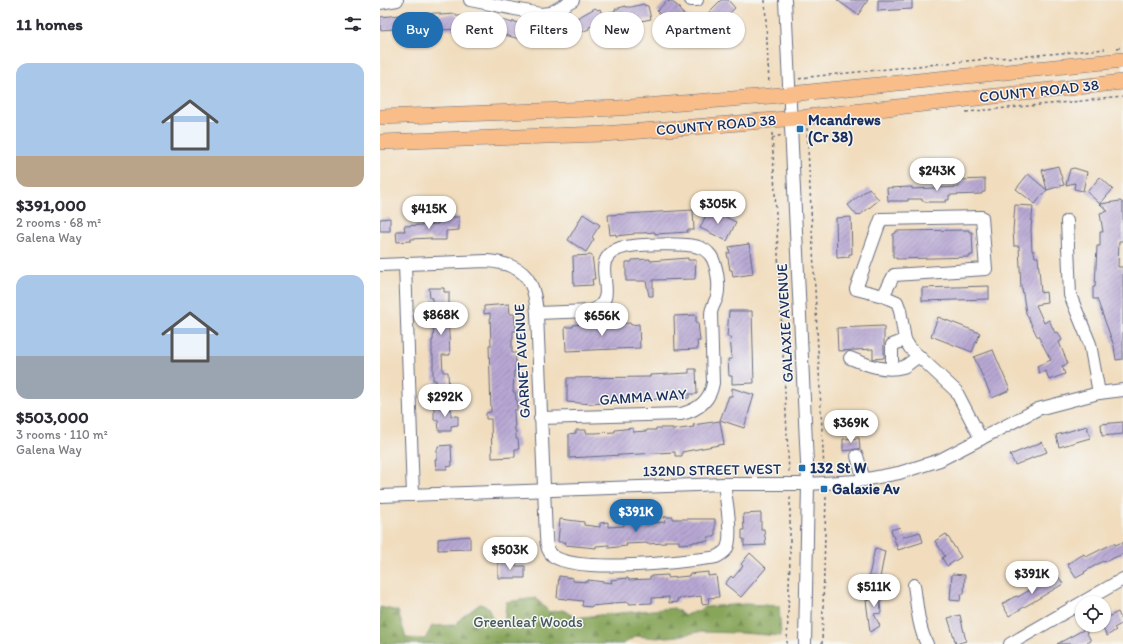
<!DOCTYPE html>
<meta charset="utf-8">
<style>
:root{--surface:#fff;--page:#f2f2f3;--text:#2b2b33;--muted:#7c7c81;--accent:#1f6fb2}
body{margin:0;font-family:Itim,sans-serif;background:var(--page);color:var(--text);height:100vh;display:flex;flex-direction:column;font-size:15px;white-space:nowrap}
*{box-sizing:border-box;margin:0}
p{font-size:13px;color:var(--muted)}
.icon{flex:none;width:22px;height:22px;fill:none;stroke:currentColor;stroke-width:2;stroke-linecap:round;stroke-linejoin:round}
.map{position:relative;flex:1;overflow:hidden}
.panel{display:flex;flex-direction:column;background:var(--surface);width:380px}
.panel>*{flex:none}
.top-card{position:absolute;left:12px;top:12px;width:380px;height:36px;display:flex;gap:8px}
.controls{position:absolute;left:695px;top:596px;display:grid;gap:8px}
.controls a{display:grid;place-items:center;width:36px;height:36px;border-radius:50%;background:var(--surface);box-shadow:0 1px 3px #0004;font-size:20px}
.price{position:absolute;translate:-50% -34px;padding:0 9px;border-radius:14px;background:#fff;color:#222;font-size:13px;line-height:26px;filter:drop-shadow(0 1px 2px #0008)}
.price::after{content:'';position:absolute;left:50%;top:24px;width:12px;height:9px;margin-left:-6px;background:inherit;clip-path:polygon(0 0,100% 0,50% 100%)}
.price.on{background:var(--accent);color:#fff}
ul{padding:0;list-style:none}
li{display:grid;align-content:center;gap:8px;height:212px;padding:0 16px}
li span{display:grid;place-items:center;height:124px;border-radius:12px;color:#555}
li>.icon{margin-inline-start:auto}
span .icon{width:72px;height:72px;fill:#fffc;stroke-width:1}
li b{font-size:17px}
h2{display:flex;justify-content:space-between;align-items:center;height:48px;padding:0 16px;font-size:17px}
.pill{padding:0 14px;border-radius:18px;background:var(--surface);box-shadow:0 1px 3px #0004;font-size:14px;line-height:36px}
.pill.on{background:var(--accent);color:#fff}
main{display:flex;flex:1;min-height:0}
.map>svg:first-child{display:block}
</style>
<main>
<section class="panel">
<h2>11 homes<svg class="icon" aria-label="filters" viewBox="0 0 24 24"><path d="M4 7h16M4 17h16"/><circle cx="9" cy="7" r="2"/><circle cx="15" cy="17" r="2"/></svg></h2>
<ul>
<li><span style="background:linear-gradient(#a9c7e8 75%,#b9a48a 0)"><svg class="icon" aria-label="home" viewBox="0 0 24 24"><path d="M3 11l9-7 9 7M6 9v11h12V9"/></svg></span><div><b>$391,000</b><p>2 rooms · 68 m²</p><p>Galena Way</p></div></li>
<li><span style="background:linear-gradient(#a9c7e8 65%,#9aa5b1 0)"><svg class="icon" aria-label="home" viewBox="0 0 24 24"><path d="M3 11l9-7 9 7M6 9v11h12V9"/></svg></span><div><b>$503,000</b><p>3 rooms · 110 m²</p><p>Galena Way</p></div></li>
</ul>
</section>
<div class="map">
<svg width="743" height="644" viewBox="0 0 743 644">
<defs>
<pattern id="forest-firs" width="22" height="20" patternUnits="userSpaceOnUse"><rect width="22" height="20" fill="#88a65a"/><path d="M5 1l3.5 6h-7zM16 11l3.5 6h-7z" fill="#6e884e"/></pattern>
<pattern id="building-hatch" width="6" height="6" patternUnits="userSpaceOnUse"><rect width="6" height="6" fill="#b7a7d3"/><path d="M-1 1l2-2M0 6l6-6M5 7l2-2" fill="none" stroke="#9488ae"/></pattern>
</defs>
<rect width="100%" height="100%" fill="#f6f6f2"/>
<filter id="ink" filterUnits="userSpaceOnUse"><feTurbulence type="fractalNoise" baseFrequency=".025" numOctaves="2"/><feDisplacementMap in="SourceGraphic" scale="8" xChannelSelector="R" yChannelSelector="G"/><feConvolveMatrix kernelMatrix="1 2 1 2 8 2 1 2 1" color-interpolation-filters="sRGB"/></filter>
<filter id="wash" filterUnits="userSpaceOnUse"><feTurbulence type="fractalNoise" baseFrequency=".012" numOctaves="4" result="noise"/><feDisplacementMap in="SourceGraphic" scale="16" xChannelSelector="R" yChannelSelector="G"/><feGaussianBlur stdDeviation="0.9" result="paint"/><feColorMatrix in="noise" values="0 0 0 0 0 0 0 0 0 0 0 0 0 0 0 0 0 1.4 0 .05"/><feComposite in="paint" operator="in"/></filter>
<g filter="url(#wash)">
<rect width="100%" height="100%" fill="#f1ddbe"/>
<polygon fill="url(#forest-firs)" stroke="#526a5c" points="156,598 169,612 183,610 196,618 219,615 294,608 305,615 318,611 324,607 366,604 399,606 401,636 361,633 318,632 298,636 277,638 256,636 243,644 0,644 0,607 18,611 26,638 45,639 52,626 76,625 81,618 100,604 108,607 114,623 124,628 126,602"/>
<g id="blocks">
<g fill="url(#building-hatch)">
<polygon points="287,0 289,2 290,0 300,8 299,9 301,12 314,22 303,36 277,11"/>
<polygon points="341,0 348,0 355,8 329,33 319,22"/>
<polygon points="457,0 488,0 478,15"/>
<polygon points="498,0 532,0 532,9 498,11"/>
<polygon points="264,4 264,5 268,6 271,19 235,26 233,17 209,27 209,29 192,36 193,38 176,45 170,30 185,25 215,8 218,10 220,9 222,14 235,11 235,9 246,6 246,7 251,7"/>
<polygon points="56,13 60,13 60,15 76,14 76,16 94,16 94,18 97,18 98,29 48,30 48,33 28,34 28,28 0,30 0,17 30,14 30,16 44,15 44,14"/>
<polygon points="115,17 129,22 133,23 133,21 146,26 146,25 165,32 161,45 125,35 125,37 106,31 110,18 112,19 113,18 115,19"/>
<polygon points="678,166 684,185 667,190 662,170"/>
<polygon points="694,168 707,172 703,191 694,189 695,183 686,185 690,169"/>
<polygon points="648,174 667,190 655,204 636,189"/>
<polygon points="720,177 733,189 720,204 707,192"/>
<polygon points="605,179 605,192 602,192 602,194 569,195 569,200 566,200 566,202 545,202 545,201 542,201 542,199 528,199 528,201 508,201 507,188 532,187 532,189 579,187 579,180"/>
<polygon points="489,188 499,200 480,215 479,214 477,216 468,205"/>
<polygon points="740,201 743,203 743,241 739,241 738,267 743,267 743,359 736,360 734,346 717,299 713,299 713,287 715,287 717,246 720,246 720,232 723,232 720,213 728,211 720,204"/>
<polygon points="635,205 653,206 651,229 652,251 654,251 655,257 658,257 661,293 666,292 667,302 660,303 660,304 656,305 664,323 669,320 675,333 678,332 682,340 679,342 688,364 682,366 685,374 669,380 666,371 659,373 657,366 671,360 658,336 657,336 646,313 642,288 641,288 639,246 634,246 633,230"/>
<polygon points="329,209 356,222 347,241 320,228"/>
<polygon points="313,210 314,230 307,230 308,232 275,234 275,232 262,233 254,233 254,234 236,236 236,234 230,235 228,215"/>
<polygon points="203,214 220,225 212,237 214,239 206,252 188,240"/>
<polygon points="58,217 79,217 79,230 66,231 66,240 51,240 51,238 31,239 31,241 17,242 16,231 25,231 24,226 58,224"/>
<polygon points="471,217 472,254 469,254 469,257 457,258 456,218"/>
<polygon points="10,218 10,231 0,231 0,219"/>
<polygon points="589,230 589,232 592,232 593,255 590,255 590,257 516,259 516,257 513,257 513,234 516,233 516,231"/>
<polygon points="369,244 373,274 353,277 352,270 350,270 347,253 350,253 349,247"/>
<polygon points="212,255 215,279 212,279 213,285 194,286 193,256"/>
<polygon points="308,258 308,260 316,260 315,279 273,280 273,296 269,296 266,281 246,281 246,262 252,262 252,260 270,259 270,261"/>
<polygon points="609,286 609,299 542,301 542,288"/>
<polygon points="49,288 64,288 64,292 69,292 69,307 74,306 75,314 68,314 70,355 62,355 63,372 68,372 69,392 56,392 56,380 53,380 53,355 52,355 52,340 53,340 54,326 52,298 50,298"/>
<polygon points="129,304 130,314 134,314 136,331 133,331 133,339 132,339 132,353 136,353 135,371 134,371 133,392 135,392 136,400 137,400 137,410 134,410 135,431 136,431 136,439 138,439 139,449 135,449 135,457 112,458 111,419 106,419 106,413 111,412 109,345 111,345 110,313 104,314 104,306"/>
<polygon points="349,311 372,311 374,383 352,384 352,376 349,376 348,359 352,359 350,337 347,337"/>
<polygon points="316,315 316,323 318,323 320,341 317,341 318,349 295,350 294,316"/>
<polygon points="558,317 600,333 592,352 551,336"/>
<polygon points="250,323 251,325 259,324 260,348 186,351 185,327 193,327 193,325 203,324 203,326 212,325 212,327 232,326 232,324"/>
<polygon points="504,326 504,358 493,359 493,349 458,351 457,328"/>
<polygon points="613,350 630,390 612,398 594,357"/>
<polygon points="309,369 316,369 317,394 309,394 309,398 277,398 277,399 250,402 250,398 230,400 230,402 213,404 187,402 187,378 270,377 270,375 309,373"/>
<polygon points="352,388 374,395 364,428 340,420 349,396 352,396"/>
<polygon points="65,405 65,409 71,409 71,416 78,416 78,425 71,426 71,431 59,431 58,420 54,420 54,406"/>
<polygon points="340,421 344,444 302,452 302,456 295,456 295,452 189,458 189,434 196,433 196,430 206,430 206,433 215,433 235,432 235,430 253,428 253,432 267,431 267,430 276,430 276,428 293,428 293,430 314,427 313,425"/>
<polygon points="743,422 743,434 722,436 721,424"/>
<polygon points="707,426 710,438 679,447 676,435"/>
<polygon points="479,438 480,449 475,449 472,450 463,451 463,439"/>
<polygon points="662,442 667,452 635,465 630,455"/>
<polygon points="71,445 72,466 66,467 67,469 56,469 55,459 57,459 57,449 58,449 58,446"/>
<polygon points="381,513 381,529 384,529 386,545 364,546 364,539 362,539 362,530 364,530 363,514"/>
<polygon points="284,517 293,517 293,519 335,519 335,537 328,537 328,541 313,542 313,543 299,544 299,541 285,541 285,543 267,544 267,543 246,544 247,546 229,548 229,545 216,546 216,548 185,545 186,542 178,542 180,519 204,522 204,525 220,527 220,523 228,522 228,527 244,526 244,521 254,521 254,524 285,522"/>
<polygon points="520,527 523,537 540,532 543,542 518,550 511,530"/>
<polygon points="566,534 581,557 567,566 562,558 565,556 555,541"/>
<polygon points="90,536 90,549 58,550 58,539"/>
<polygon points="743,542 743,554 724,562 723,561 704,572 705,573 696,578 687,564 704,554 706,557 734,543 735,545"/>
<polygon points="495,548 505,551 500,578 489,576"/>
<polygon points="370,553 386,568 361,597 345,584 351,576 353,578 363,566 361,564"/>
<polygon points="118,561 131,561 131,566 145,566 145,578 118,578"/>
<polygon points="328,572 328,576 336,575 339,597 328,598 329,603 322,604 321,596 297,599 298,602 289,603 289,597 272,598 272,603 249,604 249,602 233,603 233,604 211,606 211,607 202,606 203,601 177,598 179,576 193,578 193,581 208,582 208,580 232,583 231,580 248,578 249,580 270,579 270,576 288,575 288,578 309,576 309,574"/>
<polygon points="572,574 585,575 584,594 581,594 580,601 570,600"/>
<polygon points="677,574 683,584 629,616 622,604 634,597 637,596 638,597"/>
<polygon points="499,589 501,613 494,614 500,626 490,632 486,600 489,601 488,590"/>
<polygon points="738,612 743,623 734,628 736,630 727,636 721,625 724,625 724,619"/>
<polygon points="580,615 586,641 576,644 568,618"/>
<polygon points="705,629 711,641 705,644 677,644"/>
</g>
</g>
</g>
<g filter="url(#ink)">
<use href="#blocks" fill-opacity="0" stroke="#666c80" stroke-width="1"/>
<g fill="none" stroke-linecap="round" stroke-linejoin="round">
<g stroke="#666c80" stroke-width="14">
<g id="minor">
<polyline points="90,0 160,14 170,13 193,0"/>
<polyline points="311,0 317,0"/>
<polyline points="405,0 428,484 425,644"/>
<polyline points="0,3 17,0"/>
<polyline points="687,221 690,295 710,344 719,393"/>
<polyline points="25,264 33,495"/>
<path d="M0,265L107,261C122,262 143,267 150,283C155,292 156,303 157,313L166,537C166,544 167,551 173,556C196,572 282,564 312,560C319,559 328,559 336,557C339,556 346,551 347,548C353,536 346,498 344,484"/>
<polyline points="503,296 514,275 606,269 602,217 501,219 476,289 503,296 517,302 520,310 525,340 530,348 576,391 601,439"/>
<path d="M157,313L211,311C241,300 214,271 229,255C233,251 239,248 245,247C259,244 306,243 318,247C323,248 328,252 331,256C337,265 340,286 337,297C335,303 331,308 331,314L333,383C330,401 318,410 301,414L160,418"/>
<path d="M470,358C487,365 504,372 523,367C528,365 534,359 539,356"/>
<polyline points="512,368 512,345 525,340"/>
<polyline points="477,456 484,480"/>
<polyline points="0,496 344,484 428,484 477,481 519,473 560,460 658,409 719,393 743,390"/>
<path d="M534,585C537,604 538,627 547,644"/>
<polyline points="630,644 743,579"/>
</g>
</g>
<g stroke="#666c80" stroke-width="16">
<g id="major">
<polyline points="0,117 239,108 390,96 743,60"/>
<polyline points="0,142 223,134 325,126 427,117 743,82"/>
</g>
</g>
<g stroke="#666c80" stroke-width="1.5" stroke-dasharray="3 3" stroke-linecap="butt">
<polyline points="385,0 389,84"/>
<polyline points="737,48 743,47"/>
<polyline points="419,79 428,77 617,58 637,57 725,49"/>
<polyline points="586,112 743,97"/>
<polyline points="427,128 444,470"/>
<polyline points="392,133 409,473"/>
<polyline points="392,138 402,135"/>
<polyline points="407,644 410,558 410,494"/>
<polyline points="442,644 446,497"/>
</g>
<use href="#minor" stroke="#fff" stroke-width="12"/>
<use href="#major" stroke="#f8bd89" stroke-width="15"/>
</g>
</g>
<g fill="#1f6fb2" stroke="#f6f6f2" stroke-width="1.5">
<rect x="416" y="125" width="8" height="8" rx="2"/>
<rect x="418" y="464" width="8" height="8" rx="2"/>
<rect x="440" y="485" width="8" height="8" rx="2"/>
</g>
<g text-anchor="middle" dominant-baseline="central" stroke-width="3" stroke-linejoin="round" paint-order="stroke">
<g font-size="15" fill="#1b2f5e" stroke="#f6f6f2">
<text transform="translate(659 91) rotate(-6)">COUNTY ROAD 38</text>
<text transform="translate(336 125) rotate(-5)">COUNTY ROAD 38</text>
<text transform="translate(405 323) rotate(-93)">GALAXIE AVENUE</text>
<text transform="translate(142 361) rotate(-93)">GARNET AVENUE</text>
<text transform="translate(263 397) rotate(-4)">GAMMA WAY</text>
<text transform="translate(332 470) rotate(-1)">132ND STREET WEST</text>
</g>
<g font-size="15" font-weight="bold" fill="#1b2f5e" stroke="#f6f6f2" text-anchor="start">
<text x="428" y="120">Mcandrews<tspan x="428" dy="17">(Cr 38)</tspan></text>
<text x="430" y="468">132 St W</text>
<text x="452" y="489">Galaxie Av</text>
</g>
<g font-size="15" fill="#465a60" stroke="#f6f6f2">
<text x="148" y="622">Greenleaf Woods</text>
</g>
</g>
</svg>
<div class="controls">
<a><svg class="icon" aria-label="locate" viewBox="0 0 24 24"><circle cx="12" cy="12" r="6"/><path d="M12 2v4M12 18v4M2 12h4M18 12h4"/></svg></a>
</div>
<b class="price" style="left:557px;top:192px">$243K</b>
<b class="price" style="left:338px;top:225px">$305K</b>
<b class="price" style="left:49px;top:230px">$415K</b>
<b class="price" style="left:61px;top:336px">$868K</b>
<b class="price" style="left:222px;top:337px">$656K</b>
<b class="price" style="left:65px;top:418px">$292K</b>
<b class="price" style="left:471px;top:444px">$369K</b>
<b class="price on" style="left:256px;top:533px">$391K</b>
<b class="price" style="left:130px;top:571px">$503K</b>
<b class="price" style="left:652px;top:595px">$391K</b>
<b class="price" style="left:494px;top:608px">$511K</b>
<div class="top-card">
<a class="pill on">Buy</a>
<a class="pill">Rent</a>
<a class="pill">Filters</a>
<a class="pill">New</a>
<a class="pill">Apartment</a>
</div>
</div>
</main>
